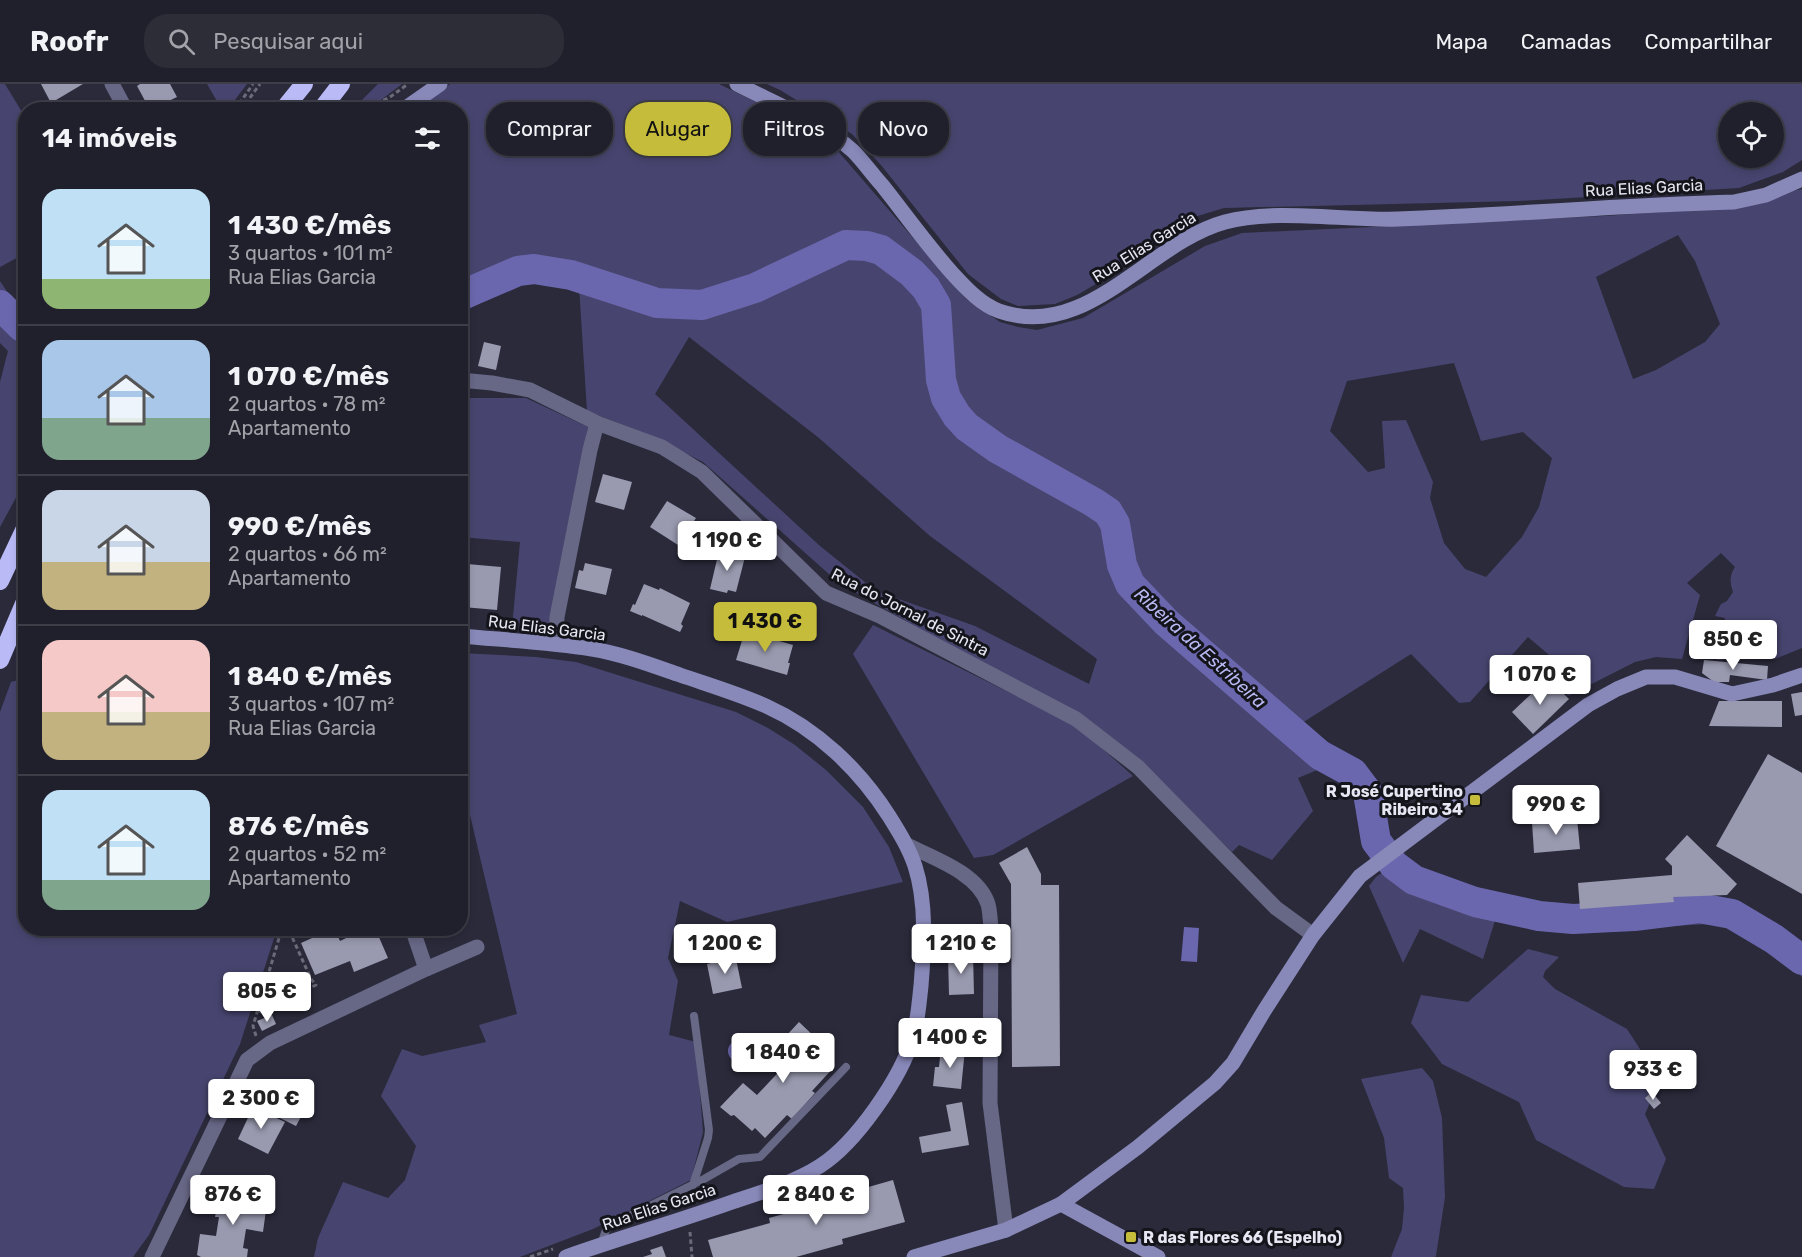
<!DOCTYPE html>
<html lang="pt">
<meta charset="utf-8">
<style>
:root{--surface:#20202c;--page:#2d2d38;--text:#f1f3f6;--muted:#a2a3a9;--line:#3d3e48;--accent:#c6bc3c}
body{margin:0;font-family:Rubik,sans-serif;background:var(--page);color:var(--text);height:100vh;display:flex;flex-direction:column;font-size:22px;white-space:nowrap}
*{box-sizing:border-box;margin:0}
p{font-size:20px;color:var(--muted)}
.icon{flex:none;width:33px;height:33px;fill:none;stroke:currentColor;stroke-width:2;stroke-linecap:round;stroke-linejoin:round}
.map{position:relative;flex:1;overflow:hidden}
.panel{position:absolute;left:18px;top:18px;width:450px;height:834px;display:flex;flex-direction:column;background:var(--surface);border-radius:24px;box-shadow:0 3px 9px #0003,0 0 0 2px var(--line)}
.panel>*{flex:none}
.banner{position:absolute;left:486px;top:18px;width:570px;height:54px;display:flex;gap:12px}
.tools{position:absolute;left:1718px;top:18px;display:grid;gap:12px}
.tools a{display:grid;place-items:center;width:66px;height:66px;border-radius:50%;background:var(--surface);box-shadow:0 3px 9px #0003,0 0 0 2px var(--line);font-size:30px}
.price{position:absolute;translate:-50% -51px;padding:0 14px;border-radius:6px;background:#fff;color:#222;font-size:20px;line-height:39px;filter:drop-shadow(0 2px 3px #0008)}
.price::after{content:'';position:absolute;left:50%;top:36px;width:18px;height:14px;margin-left:-9px;background:inherit;clip-path:polygon(0 0,100% 0,50% 100%)}
.price.current{background:var(--accent);color:#111}
ul{padding:0;list-style:none}
li{display:flex;align-items:center;gap:18px;height:150px;padding:0 24px}
li+li{border-top:2px solid var(--line)}
li span{display:grid;place-items:center;flex:none;width:168px;height:120px;border-radius:18px;color:#555}
li>.icon{margin-inline-start:auto}
span .icon{width:72px;height:72px;fill:#fffc;stroke-width:1}
li b{font-size:26px}
h2{display:flex;justify-content:space-between;align-items:center;height:72px;padding:0 24px;font-size:26px}
.tag{padding:0 21px;border-radius:24px;background:var(--surface);box-shadow:0 3px 9px #0003,0 0 0 2px var(--line);font-size:21px;line-height:54px}
.tag.current{background:var(--accent);color:#111}
header{display:flex;align-items:center;gap:36px;box-sizing:border-box;height:84px;padding:0 30px;background:var(--surface);border-bottom:2px solid var(--line)}
header strong{font-size:28px}
nav{display:flex;gap:33px;margin-inline-start:auto;font-size:21px}
.search{width:420px;height:54px;background:var(--page);display:flex;align-items:center;gap:15px;box-sizing:border-box;padding:0 21px;border-radius:24px;color:var(--muted);font-size:22px}
.map>svg:first-child{display:block}
</style>
<header>
<strong>Roofr</strong>
<div class="search"><svg class="icon" aria-label="search" viewBox="0 0 24 24"><circle cx="10" cy="10" r="6"/><path d="M15 15l6 6"/></svg>Pesquisar aqui</div>
<nav><a>Mapa</a><a>Camadas</a><a>Compartilhar</a></nav>
</header>
<div class="map">
<svg width="1802" height="1173" viewBox="0 0 1802 1173">
<rect width="100%" height="100%" fill="#2a2a3b"/>
<g fill="#47456f" fill-rule="evenodd">
<polygon points="0,0 5,0 25,33 26,169 0,183"/>
<polygon points="207,0 247,0 231,21 221,24"/>
<polygon points="378,0 402,0 369,25 353,25"/>
<path d="M450,0H719L795,37L830,58L966,215L1000,238L1018,243L1037,246L1083,234L1205,162L1242,149L1604,132L1707,125L1802,105V564L1775,575L1736,574L1717,576L1725,534L1715,532L1721,520L1727,517L1733,508C1730,499 1729,492 1735,483L1721,469L1687,499L1700,511L1682,575L1656,573L1635,578L1568,612L1545,586L1555,576L1528,553L1470,618L1459,619L1411,570L1302,639L1369,704L1373,713L1384,759L1368,770L1358,710L1327,682L1298,694L1313,727L1272,776L1239,761L1232,768L1146,684L931,551L839,499L703,378L645,349L587,327L579,202L540,193L520,198L461,229L460,26H416ZM1678,151L1695,177L1720,240L1705,258L1656,286L1633,295L1596,193ZM689,253L819,354L930,452L1097,575L1089,600L975,542L876,507L820,462L655,310ZM1454,279L1481,357L1523,348L1552,374L1539,423L1522,453L1486,493L1465,485L1444,459L1430,414L1433,398L1406,336L1382,337L1385,384L1368,388L1330,347L1347,297Z"/>
<path d="M767,0H1802V76L1783,88L1739,104L1518,117L1224,124L1191,134L1101,197L1077,211L1055,220L1018,222L1001,215L968,190L881,81L852,50L780,6ZM1728,28H1773V74H1728Z"/>
<polygon points="0,197 20,227 25,232 25,397 0,443 0,298 8,267 0,259"/>
<polygon points="465,314 526,314 588,343 549,550 512,543 520,458 461,453 460,315"/>
<polygon points="873,541 1077,642 1133,692 993,771 974,774 853,570"/>
<polygon points="461,569 536,573 576,578 736,628 768,644 795,661 826,686 863,723 889,763 903,798 727,838 680,817 668,874 678,897 669,951 696,958 703,1048 691,1096 593,1145 520,1173 314,1173 318,1154 343,1098 388,1114 405,1096 416,1062 381,1012 402,965 422,972 486,958 479,941 517,930 466,714 461,714"/>
<polygon points="25,594 26,844 277,845 240,960 149,1151 133,1173 0,1173 0,628 11,598"/>
<polygon points="1400,776 1420,789 1492,814 1562,826 1726,815 1742,820 1802,860 1802,893 1752,849 1725,839 1591,847 1497,830 1483,875 1420,845 1403,879 1369,802 1376,793"/>
<polygon points="1528,865 1559,873 1545,887 1543,893 1555,905 1627,945 1660,996 1645,1030 1666,1075 1654,1105 1624,1103 1536,1056 1519,1018 1442,980 1411,939 1421,911 1468,918"/>
<polygon points="1422,984 1433,997 1442,1034 1445,1113 1436,1172 1435,1173 1391,1173 1402,1145 1404,1124 1403,1104 1389,1094 1384,1054 1361,995"/>
</g>
<g fill="#6b67ae">
<polygon points="1184,843 1199,844 1197,878 1181,877"/>
<circle cx="739" cy="967" r="11"/>
</g>
<g fill="none" stroke-linecap="round" stroke-linejoin="round">
<g stroke="#6b67ae" stroke-width="30">
<polyline points="460,212 518,187 534,185 571,191 657,219 702,221 755,204 846,161 867,162 881,166 912,189 926,204 936,221 941,296 946,314 957,332 967,343 998,365 1093,418 1108,428 1115,440 1122,481 1130,500 1167,539 1320,671 1353,689 1368,709 1376,757 1394,781 1414,796 1475,818 1539,832 1573,835 1634,832 1699,824 1732,830 1774,855 1802,876"/>
<polyline points="0,221 22,243 26,244"/>
</g>
</g>
<g fill="#999aaf">
<polygon points="41,0 83,0 51,19"/>
<polygon points="140,0 170,0 177,13 150,26 137,2"/>
<polygon points="484,258 501,262 496,286 478,282"/>
<polygon points="603,390 632,398 624,426 595,418"/>
<polygon points="667,417 696,434 678,461 650,443"/>
<polygon points="719,467 745,473 736,508 728,506 727,509 710,505"/>
<polygon points="585,479 612,485 606,511 575,504 579,486 583,487"/>
<polygon points="467,480 501,483 497,526 463,523"/>
<polygon points="644,500 659,506 660,504 690,519 681,540 683,542 680,548 642,531 642,532 630,527 633,520 635,521"/>
<polygon points="745,547 793,561 788,579 790,579 787,591 736,576"/>
<polygon points="1704,576 1768,582 1767,596 1730,591 1729,598 1714,598 1702,589"/>
<polygon points="1548,594 1569,615 1533,650 1512,628"/>
<polygon points="1802,608 1802,631 1795,632 1791,610"/>
<polygon points="1719,617 1782,617 1782,643 1709,642"/>
<polygon points="1768,670 1802,689 1802,810 1716,762"/>
<polygon points="1577,734 1580,765 1534,769 1532,738"/>
<polygon points="1687,751 1737,800 1727,811 1673,813 1674,818 1580,825 1578,799 1672,791 1672,782 1665,775"/>
<polygon points="1027,763 1041,790 1041,801 1059,801 1060,982 1012,983 1011,800 999,779"/>
<polygon points="334,844 340,857 367,844 375,844 388,874 354,888 350,877 315,891 301,859"/>
<polygon points="735,870 742,904 713,910 707,880 718,877 718,874"/>
<polygon points="973,870 974,910 949,911 948,871"/>
<polygon points="272,931 276,940 262,947 257,937"/>
<polygon points="799,938 819,957 816,960 828,970 824,974 834,983 812,1007 815,1009 792,1035 787,1031 765,1054 755,1044 752,1047 734,1031 731,1032 720,1023 743,999 757,1011 787,979 773,966"/>
<polygon points="941,963 965,965 961,1005 933,1002 935,983 939,983"/>
<polygon points="281,995 313,1010 296,1042 266,1027"/>
<polygon points="1652,1008 1661,1019 1654,1025 1645,1014"/>
<polygon points="962,1018 969,1061 922,1069 919,1053 951,1047 946,1021"/>
<polygon points="253,1023 285,1038 268,1070 238,1055"/>
<polygon points="893,1096 905,1138 842,1155 843,1160 796,1173 713,1173 708,1156 770,1139 769,1134 831,1117 830,1114"/>
<polygon points="235,1108 263,1113 261,1125 266,1126 263,1148 246,1145 243,1164 248,1165 247,1173 201,1173 197,1171 200,1150 216,1152 219,1133 215,1133 219,1111 234,1113"/>
<polygon points="662,1162 666,1173 643,1173 652,1170 650,1166"/>
</g>
<g fill="none" stroke-linecap="round" stroke-linejoin="round">
<g stroke="#6b6b7a" stroke-width="3" stroke-dasharray="4.5 3" stroke-linecap="butt">
<polyline points="235,26 253,0"/>
<polyline points="241,26 260,0"/>
<polyline points="363,26 390,13 408,0"/>
<polyline points="379,26 388,22"/>
<polyline points="258,928 316,901 311,895 288,844"/>
<polyline points="256,952 253,942 282,844"/>
<polyline points="690,1148 692,1173"/>
<polyline points="530,1173 553,1165"/>
</g>
<g stroke="#676786" stroke-width="8">
<polyline points="23,582 26,570"/>
<polyline points="693,1101 708,1054 709,1046 694,932"/>
<polyline points="601,1160 607,1143 704,1095 739,1075 760,1073 846,983"/>
</g>
<g stroke="#676786" stroke-width="15">
<polyline points="112,0 126,26"/>
<polyline points="460,296 492,299 530,306 597,339 662,363 702,388 826,509 880,532 1076,635 1138,683 1276,824 1313,851"/>
<polyline points="556,560 557,533 590,366 597,339"/>
<path d="M907,761C933,774 978,789 988,820C990,827 990,836 991,843L990,1019L1006,1146"/>
<polyline points="412,844 426,885"/>
<polyline points="152,1173 247,976 270,959 426,885 477,863"/>
</g>
<g stroke="#8888b9" stroke-width="15">
<path d="M737,0C776,20 820,37 853,67C863,77 872,90 882,101C905,130 927,161 952,189C965,203 980,220 999,227C1087,258 1148,159 1225,138C1276,124 1345,137 1398,135C1510,131 1622,121 1734,118L1766,111L1802,95"/>
<polyline points="403,26 440,0"/>
<path d="M460,552C504,556 548,558 592,565C622,570 651,581 680,591C709,601 739,610 766,622C817,645 859,685 889,732C899,748 909,764 915,782C927,819 924,865 921,902C919,919 918,937 913,953C901,994 856,1059 820,1082C795,1098 763,1108 735,1117C679,1137 622,1153 566,1173"/>
<polyline points="1061,1120 1158,1173"/>
<polyline points="914,1173 1006,1146 1061,1120 1138,1063 1215,999 1233,979 1264,927 1313,851 1360,792 1588,621 1617,605 1646,593 1675,593 1732,610 1773,601 1802,591"/>
</g>
<g stroke="#babaf7" stroke-width="18">
<polyline points="283,26 304,0"/>
<polyline points="321,26 341,0"/>
<polyline points="0,497 26,442"/>
<polyline points="0,576 26,515"/>
</g>
</g>
<g fill="#c6bc3c" stroke="#14141b" stroke-width="2">
<rect x="1469" y="710" width="12" height="12" rx="3"/>
<rect x="1125" y="1147" width="12" height="12" rx="3"/>
</g>
<g text-anchor="middle" dominant-baseline="central" stroke-width="6" stroke-linejoin="round" paint-order="stroke">
<g font-size="16" fill="#e7e7f3" stroke="#14141b">
<text transform="translate(1644 104) rotate(-3)">Rua Elias Garcia</text>
<text transform="translate(1144 163) rotate(-32)">Rua Elias Garcia</text>
<text transform="translate(910 528) rotate(27)">Rua do Jornal de Sintra</text>
<text transform="translate(547 544) rotate(7)">Rua Elias Garcia</text>
<text transform="translate(659 1123) rotate(-18)">Rua Elias Garcia</text>
</g>
<g font-size="16" font-weight="bold" fill="#e7e7f3" stroke="#14141b" text-anchor="end">
<text x="1463" y="707">R José Cupertino<tspan x="1463" dy="18">Ribeiro 34</tspan></text>
<text x="1143" y="1153" text-anchor="start">R das Flores 66 (Espelho)</text>
</g>
<g font-size="18" font-style="italic" fill="#b8b8f3" stroke="#14141b">
<text transform="translate(1200 564) rotate(42)">Ribeira da Estribeira</text>
</g>
</g>
</svg>
<div class="tools">
<a><svg class="icon" aria-label="locate" viewBox="0 0 24 24"><circle cx="12" cy="12" r="6"/><path d="M12 2v4M12 18v4M2 12h4M18 12h4"/></svg></a>
</div>
<b class="price" style="left:727px;top:488px">1 190 €</b>
<b class="price current" style="left:765px;top:569px">1 430 €</b>
<b class="price" style="left:1733px;top:587px">850 €</b>
<b class="price" style="left:1540px;top:622px">1 070 €</b>
<b class="price" style="left:1556px;top:752px">990 €</b>
<b class="price" style="left:725px;top:891px">1 200 €</b>
<b class="price" style="left:961px;top:891px">1 210 €</b>
<b class="price" style="left:267px;top:939px">805 €</b>
<b class="price" style="left:950px;top:985px">1 400 €</b>
<b class="price" style="left:783px;top:1000px">1 840 €</b>
<b class="price" style="left:1653px;top:1017px">933 €</b>
<b class="price" style="left:261px;top:1046px">2 300 €</b>
<b class="price" style="left:233px;top:1142px">876 €</b>
<b class="price" style="left:816px;top:1142px">2 840 €</b>
<div class="banner">
<a class="tag">Comprar</a>
<a class="tag current">Alugar</a>
<a class="tag">Filtros</a>
<a class="tag">Novo</a>
</div>
<section class="panel">
<h2>14 imóveis<svg class="icon" aria-label="filters" viewBox="0 0 24 24"><path d="M4 7h16M4 17h16"/><circle cx="9" cy="7" r="2"/><circle cx="15" cy="17" r="2"/></svg></h2>
<ul>
<li><span style="background:linear-gradient(#bfe0f5 75%,#8fb573 0)"><svg class="icon" aria-label="home" viewBox="0 0 24 24"><path d="M3 11l9-7 9 7M6 9v11h12V9"/></svg></span><div><b>1 430 €/mês</b><p>3 quartos · 101 m²</p><p>Rua Elias Garcia</p></div></li>
<li><span style="background:linear-gradient(#a9c7e8 65%,#7fa58c 0)"><svg class="icon" aria-label="home" viewBox="0 0 24 24"><path d="M3 11l9-7 9 7M6 9v11h12V9"/></svg></span><div><b>1 070 €/mês</b><p>2 quartos · 78 m²</p><p>Apartamento</p></div></li>
<li><span style="background:linear-gradient(#c9d6e8 60%,#c2b280 0)"><svg class="icon" aria-label="home" viewBox="0 0 24 24"><path d="M3 11l9-7 9 7M6 9v11h12V9"/></svg></span><div><b>990 €/mês</b><p>2 quartos · 66 m²</p><p>Apartamento</p></div></li>
<li><span style="background:linear-gradient(#f6c9c9 60%,#c2b280 0)"><svg class="icon" aria-label="home" viewBox="0 0 24 24"><path d="M3 11l9-7 9 7M6 9v11h12V9"/></svg></span><div><b>1 840 €/mês</b><p>3 quartos · 107 m²</p><p>Rua Elias Garcia</p></div></li>
<li><span style="background:linear-gradient(#bfe0f5 75%,#7fa58c 0)"><svg class="icon" aria-label="home" viewBox="0 0 24 24"><path d="M3 11l9-7 9 7M6 9v11h12V9"/></svg></span><div><b>876 €/mês</b><p>2 quartos · 52 m²</p><p>Apartamento</p></div></li>
</ul>
</section>
</div>
